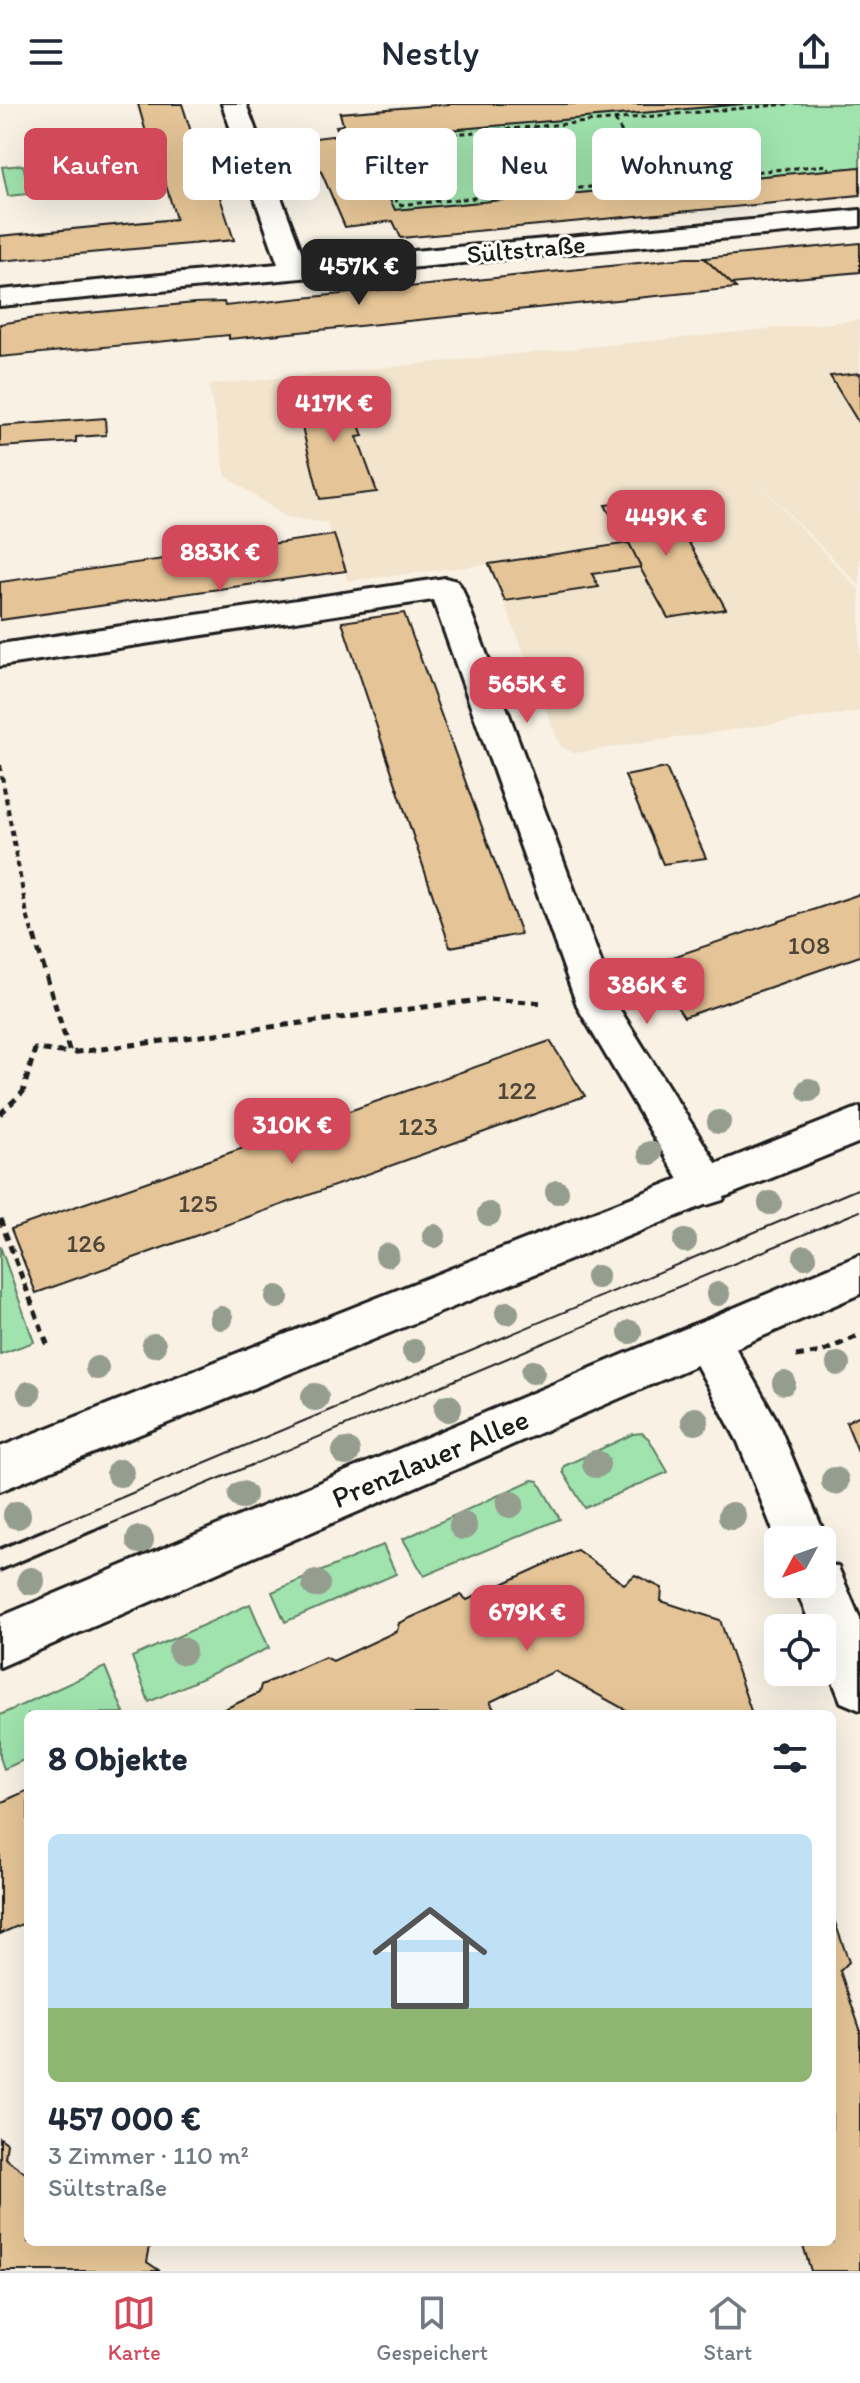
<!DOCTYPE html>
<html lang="de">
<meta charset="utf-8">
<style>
:root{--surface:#fff;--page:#f2f2f3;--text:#1f2937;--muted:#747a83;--line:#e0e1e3;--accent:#d1495b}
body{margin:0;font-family:Itim,sans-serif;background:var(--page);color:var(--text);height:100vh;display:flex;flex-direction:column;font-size:30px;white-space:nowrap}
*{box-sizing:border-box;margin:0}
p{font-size:26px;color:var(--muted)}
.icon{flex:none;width:44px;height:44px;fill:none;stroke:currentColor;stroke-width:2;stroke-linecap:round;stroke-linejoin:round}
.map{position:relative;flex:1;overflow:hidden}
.side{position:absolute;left:24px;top:1606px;width:812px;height:536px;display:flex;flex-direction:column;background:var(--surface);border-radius:12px;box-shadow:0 8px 32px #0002}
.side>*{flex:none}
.guide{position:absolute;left:24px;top:24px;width:812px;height:72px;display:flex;gap:16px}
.needle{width:52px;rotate:229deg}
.controls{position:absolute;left:764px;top:1422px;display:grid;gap:16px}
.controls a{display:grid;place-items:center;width:72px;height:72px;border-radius:12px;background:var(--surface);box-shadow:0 8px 32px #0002;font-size:40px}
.price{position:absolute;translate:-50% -68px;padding:0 18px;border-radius:16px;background:var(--accent);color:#fff;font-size:26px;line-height:52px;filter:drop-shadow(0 2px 4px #0008)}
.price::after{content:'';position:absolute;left:50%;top:48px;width:24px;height:18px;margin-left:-12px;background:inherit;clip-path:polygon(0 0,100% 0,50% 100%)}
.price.selected{background:#222;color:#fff}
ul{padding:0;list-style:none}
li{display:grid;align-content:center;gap:16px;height:424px;padding:0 24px}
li+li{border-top:2px solid var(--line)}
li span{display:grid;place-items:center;height:248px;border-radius:12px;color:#555}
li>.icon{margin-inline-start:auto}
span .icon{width:144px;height:144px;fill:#fffc;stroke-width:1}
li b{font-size:34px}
h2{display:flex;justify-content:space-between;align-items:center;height:96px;padding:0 24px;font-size:34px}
.pill{padding:0 28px;border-radius:12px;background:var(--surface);box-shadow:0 8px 32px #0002;font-size:28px;line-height:72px}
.pill.selected{background:var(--accent);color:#fff}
header{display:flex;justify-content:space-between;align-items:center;height:104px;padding:0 24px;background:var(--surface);font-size:36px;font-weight:600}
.tabs{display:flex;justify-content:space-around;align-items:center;height:112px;border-top:2px solid var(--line);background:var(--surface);font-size:22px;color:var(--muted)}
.tabs a{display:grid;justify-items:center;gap:4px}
.tabs .selected{color:var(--accent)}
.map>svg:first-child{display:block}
</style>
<header><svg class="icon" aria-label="menu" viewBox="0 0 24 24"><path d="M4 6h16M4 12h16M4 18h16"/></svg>Nestly<svg class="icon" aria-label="share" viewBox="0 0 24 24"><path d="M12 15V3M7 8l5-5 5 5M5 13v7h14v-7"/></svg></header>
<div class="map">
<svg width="860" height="2167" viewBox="0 0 860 2167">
<rect width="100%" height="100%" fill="#f8f1e4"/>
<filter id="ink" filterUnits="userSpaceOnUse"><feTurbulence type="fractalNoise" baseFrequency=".0125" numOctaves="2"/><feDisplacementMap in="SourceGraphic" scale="16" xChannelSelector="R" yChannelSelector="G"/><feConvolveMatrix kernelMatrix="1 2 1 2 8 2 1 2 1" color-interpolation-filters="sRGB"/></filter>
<g filter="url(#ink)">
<polygon fill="#f2e4cd" points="860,216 860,482 747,367 860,487 860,607 573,649 560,641 489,460 348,477 327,419 286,413 226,372 209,281"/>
<g fill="#a0e3ae" stroke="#5e8065" stroke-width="2">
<polygon points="743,0 860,0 860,63 395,106 358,30 376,29 379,32"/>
<polygon points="23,61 26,73 34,73 38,89 8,92 2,63"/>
<polygon points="0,1142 34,1238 0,1250"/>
<polygon points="642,1329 649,1335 668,1368 585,1404 563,1368 564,1362 633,1330"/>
<polygon points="532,1376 538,1377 560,1415 424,1472 403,1435"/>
<polygon points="383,1441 396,1470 285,1518 272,1488"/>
<polygon points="250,1500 269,1544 149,1598 132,1553"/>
<polygon points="105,1563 124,1609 28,1610 28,1654 4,1665 0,1653 0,1611"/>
</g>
<g fill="#e5c597" stroke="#1c1c1c" stroke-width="2">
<polygon points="138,0 182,0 199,52 206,51 234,136 0,157 0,132 176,115 165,78 160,78"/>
<polygon points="449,0 743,0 378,32 376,29 358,30 395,106 860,63 860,91 401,134 393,117 345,123 307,35 340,31 336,22 343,21 340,9"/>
<polygon points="860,139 860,168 731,180 704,154"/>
<polygon points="686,154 704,154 736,184 229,235 229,231 0,253 0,220 35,214 195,199 224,198 225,202"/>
<polygon points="860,269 860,321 830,272"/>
<polygon points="346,284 363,332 357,333 377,388 320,395 294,291"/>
<polygon points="105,314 106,331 76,333 76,338 0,343 0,322"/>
<polygon points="664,394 726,505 668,514 605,401"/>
<polygon points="334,431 346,467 0,516 0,478"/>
<polygon points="629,439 641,463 592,470 599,483 505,497 489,460"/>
<polygon points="404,509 521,830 450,843 342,518"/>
<polygon points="666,664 706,754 663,760 625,672"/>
<polygon points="860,790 860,852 684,913 649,861"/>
<polygon points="550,937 585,992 36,1189 11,1125"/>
<polygon points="860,1311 860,1352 846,1318"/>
<polygon points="577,1446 624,1480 635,1471 662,1484 661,1497 720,1516 752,1610 633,1610 555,1567 490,1598 495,1607 489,1610 214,1610 259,1589 261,1581 325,1553 333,1557 397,1527 399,1519 461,1491 467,1496"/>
<polygon points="28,1686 28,1829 22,1820 0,1830 0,1699"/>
<polygon points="832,1810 849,1858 840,1867 860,1925 860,2167 811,2167 802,2138 832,2138"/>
<polygon points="0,2034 7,2039 5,2054 28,2071 28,2138 145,2138 150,2142 147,2158 160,2167 0,2167"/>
</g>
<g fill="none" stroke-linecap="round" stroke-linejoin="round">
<g stroke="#1c1c1c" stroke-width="6">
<g id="minor">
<polygon points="222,0 246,0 305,157 860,106 860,122 0,202 0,186 278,160"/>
<polygon points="445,474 457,477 462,484 617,901 723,1070 729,1083 723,1096 707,1101 691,1096 578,904 433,496 0,562 0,540"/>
<polygon points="706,1216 723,1222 776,1315 827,1436 822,1447 822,1436 778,1436 778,1439 738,1338 683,1236 689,1222"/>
<polygon points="822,1457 838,1463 860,1515 860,1606 841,1598 822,1550 822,1524 812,1524 794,1480 822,1480"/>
</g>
</g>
<g stroke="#1c1c1c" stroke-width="6">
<g id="major">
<polygon points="860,1003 860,1038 0,1387 0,1343"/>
<polygon points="860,1151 860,1190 0,1563 0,1513"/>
</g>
</g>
<g stroke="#1c1c1c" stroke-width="3" stroke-dasharray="5 4" stroke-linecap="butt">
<polyline points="789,0 374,37 398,101 827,61 829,65"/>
<polyline points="615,16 649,77"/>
</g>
<polyline stroke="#1c1c1c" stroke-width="4" stroke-dasharray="6 5" stroke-linecap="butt" points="0,661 27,811 34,834"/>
<g stroke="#1c1c1c" stroke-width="5" stroke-dasharray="8 6" stroke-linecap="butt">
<polyline points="34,832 70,949 487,895 545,899"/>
<polyline points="0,1010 23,988 35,945 70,949"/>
<polyline points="0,1115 49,1245"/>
<polyline points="796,1252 822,1248 860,1231"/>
</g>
<use href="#minor" fill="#fdfcf7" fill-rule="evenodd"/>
<use href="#major" fill="#fdfcf7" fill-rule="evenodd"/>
<g stroke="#1c1c1c" stroke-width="2">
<polyline points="51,1423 860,1084"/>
<polyline points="103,1423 860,1107"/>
</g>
<g stroke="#1c1c1c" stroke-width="3">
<polyline points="0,1444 55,1421"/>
<polyline points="0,1467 108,1421"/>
</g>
</g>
<g fill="#959d8e">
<circle cx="97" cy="38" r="7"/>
<circle cx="99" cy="71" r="7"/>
<circle cx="809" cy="986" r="12"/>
<circle cx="719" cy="1018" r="12"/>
<circle cx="650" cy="1049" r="12"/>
<circle cx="557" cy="1088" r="12"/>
<circle cx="770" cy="1099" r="12"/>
<circle cx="489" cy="1110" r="12"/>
<circle cx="434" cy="1132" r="12"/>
<circle cx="685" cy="1137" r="12"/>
<circle cx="387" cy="1151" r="12"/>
<circle cx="805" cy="1153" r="12"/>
<circle cx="597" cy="1173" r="12"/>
<circle cx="718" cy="1190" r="12"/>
<circle cx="277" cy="1193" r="12"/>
<circle cx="507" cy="1209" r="12"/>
<circle cx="221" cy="1214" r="12"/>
<circle cx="630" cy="1228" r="12"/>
<circle cx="154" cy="1241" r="12"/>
<circle cx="414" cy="1247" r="12"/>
<circle cx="838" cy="1260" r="12"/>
<circle cx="97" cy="1264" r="12"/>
<circle cx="533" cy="1268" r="12"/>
<circle cx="784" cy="1279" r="12"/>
<circle cx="29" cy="1289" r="12"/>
<circle cx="315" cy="1293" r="14"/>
<circle cx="448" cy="1304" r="14"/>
<circle cx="695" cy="1317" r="14"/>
<circle cx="346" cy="1348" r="14"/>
<circle cx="596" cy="1360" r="14"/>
<circle cx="120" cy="1369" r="14"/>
<circle cx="835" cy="1377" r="14"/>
<circle cx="242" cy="1391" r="14"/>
<circle cx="510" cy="1400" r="14"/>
<circle cx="17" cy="1411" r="14"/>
<circle cx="732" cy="1412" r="14"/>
<circle cx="463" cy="1422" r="14"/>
<circle cx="140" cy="1436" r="14"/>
<circle cx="31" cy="1477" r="14"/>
<circle cx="316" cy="1480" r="14"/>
<circle cx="182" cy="1547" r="14"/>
</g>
</g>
<g text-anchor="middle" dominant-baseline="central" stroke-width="6" stroke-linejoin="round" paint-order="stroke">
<g font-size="26" fill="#1c1c1c" stroke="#fdfcf7">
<text transform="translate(526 145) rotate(-5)">Sültstraße</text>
</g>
<g font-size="26" fill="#4e463b">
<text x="809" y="841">108</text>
<text x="517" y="986">122</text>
<text x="418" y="1022">123</text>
<text x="198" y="1099">125</text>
<text x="86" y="1139">126</text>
</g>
<g font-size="30" fill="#1c1c1c" stroke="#fdfcf7">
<text transform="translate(430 1354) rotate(-23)">Prenzlauer Allee</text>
</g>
</g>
</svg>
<div class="controls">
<a><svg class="needle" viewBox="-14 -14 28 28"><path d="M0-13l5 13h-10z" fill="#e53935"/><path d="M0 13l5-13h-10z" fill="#747a83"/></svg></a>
<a><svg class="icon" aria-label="locate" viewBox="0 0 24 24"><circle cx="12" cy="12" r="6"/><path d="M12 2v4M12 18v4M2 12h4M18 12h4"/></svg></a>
</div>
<b class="price selected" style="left:359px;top:203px">457K €</b>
<b class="price" style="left:334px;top:340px">417K €</b>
<b class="price" style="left:666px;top:454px">449K €</b>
<b class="price" style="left:220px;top:489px">883K €</b>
<b class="price" style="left:527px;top:621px">565K €</b>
<b class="price" style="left:647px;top:922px">386K €</b>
<b class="price" style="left:292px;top:1062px">310K €</b>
<b class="price" style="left:527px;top:1549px">679K €</b>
<div class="guide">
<a class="pill selected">Kaufen</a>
<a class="pill">Mieten</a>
<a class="pill">Filter</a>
<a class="pill">Neu</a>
<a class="pill">Wohnung</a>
</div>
<section class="side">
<h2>8 Objekte<svg class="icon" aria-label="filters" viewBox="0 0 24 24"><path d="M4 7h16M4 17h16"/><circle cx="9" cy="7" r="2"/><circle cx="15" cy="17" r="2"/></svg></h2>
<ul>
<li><span style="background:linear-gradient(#bfe0f5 70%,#8fb573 0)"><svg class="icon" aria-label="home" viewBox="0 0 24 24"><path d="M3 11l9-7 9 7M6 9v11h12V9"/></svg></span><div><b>457 000 €</b><p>3 Zimmer · 110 m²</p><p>Sültstraße</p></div></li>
</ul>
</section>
</div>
<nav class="tabs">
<a class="selected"><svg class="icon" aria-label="map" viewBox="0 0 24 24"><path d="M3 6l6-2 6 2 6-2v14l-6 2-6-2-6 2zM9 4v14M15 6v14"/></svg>Karte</a>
<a><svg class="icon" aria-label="saved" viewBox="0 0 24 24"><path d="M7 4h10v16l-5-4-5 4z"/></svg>Gespeichert</a>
<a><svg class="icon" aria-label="home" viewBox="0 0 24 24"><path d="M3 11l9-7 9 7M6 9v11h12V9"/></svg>Start</a>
</nav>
